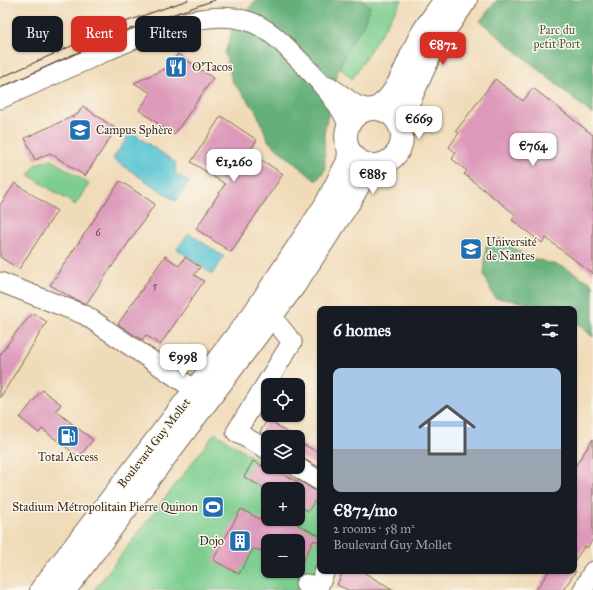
<!DOCTYPE html>
<meta charset="utf-8">
<style>
:root{--surface:#171b24;--page:#20242c;--text:#f1f3f6;--muted:#9ea1a6;--line:#363941;--accent:#d93025}
body{margin:0;font-family:"IM FELL Great Primer",serif;background:var(--page);color:var(--text);height:100vh;display:flex;flex-direction:column;font-size:15px;white-space:nowrap}
*{box-sizing:border-box;margin:0}
p{font-size:13px;color:var(--muted)}
.icon{flex:none;width:22px;height:22px;fill:none;stroke:currentColor;stroke-width:2;stroke-linecap:round;stroke-linejoin:round}
.map{position:relative;flex:1;overflow:hidden}
.details{position:absolute;left:317px;top:306px;width:260px;height:268px;display:flex;flex-direction:column;background:var(--surface);border-radius:8px;box-shadow:0 1px 3px #0004}
.details>*{flex:none}
.banner{position:absolute;left:12px;top:16px;width:245px;height:36px;display:flex;gap:8px}
.tools{position:absolute;left:261px;top:378px;display:grid;gap:8px}
.tools a{display:grid;place-items:center;width:44px;height:44px;border-radius:8px;background:var(--surface);box-shadow:0 1px 3px #0004;font-size:20px}
.price{position:absolute;translate:-50% -34px;padding:0 9px;border-radius:8px;background:#fff;color:#222;font-size:13px;line-height:26px;filter:drop-shadow(0 1px 2px #0008)}
.price::after{content:'';position:absolute;left:50%;top:24px;width:12px;height:9px;margin-left:-6px;background:inherit;clip-path:polygon(0 0,100% 0,50% 100%)}
.price.on{background:var(--accent);color:#fff}
ul{padding:0;list-style:none}
li{display:grid;align-content:center;gap:8px;height:212px;padding:0 16px}
li+li{border-top:1px solid var(--line)}
li span{display:grid;place-items:center;height:124px;border-radius:8px;color:#555}
li>.icon{margin-inline-start:auto}
span .icon{width:72px;height:72px;fill:#fffc;stroke-width:1}
li b{font-size:17px}
h2{display:flex;justify-content:space-between;align-items:center;height:48px;padding:0 16px;font-size:17px}
.chip{padding:0 14px;border-radius:8px;background:var(--surface);box-shadow:0 1px 3px #0004;font-size:14px;line-height:36px}
.chip.on{background:var(--accent);color:#fff}
.map>svg:first-child{display:block}
</style>
<div class="map">
<svg width="593" height="590" viewBox="0 0 593 590">
<rect width="100%" height="100%" fill="#fbf7ec"/>
<filter id="ink" filterUnits="userSpaceOnUse"><feTurbulence type="fractalNoise" baseFrequency=".025" numOctaves="2"/><feDisplacementMap in="SourceGraphic" scale="8" xChannelSelector="R" yChannelSelector="G"/><feConvolveMatrix kernelMatrix="1 2 1 2 8 2 1 2 1" color-interpolation-filters="sRGB"/></filter>
<filter id="wash" filterUnits="userSpaceOnUse"><feTurbulence type="fractalNoise" baseFrequency=".012" numOctaves="4" result="noise"/><feDisplacementMap in="SourceGraphic" scale="16" xChannelSelector="R" yChannelSelector="G"/><feGaussianBlur stdDeviation="0.9" result="paint"/><feColorMatrix in="noise" values="0 0 0 0 0 0 0 0 0 0 0 0 0 0 0 0 0 1.4 0 .05"/><feComposite in="paint" operator="in"/></filter>
<g filter="url(#wash)">
<rect width="100%" height="100%" fill="#f0dbb9"/>
<g fill="#7ccd8f" stroke="#5c7c56" fill-rule="evenodd">
<polygon points="265,0 402,0 352,79"/>
<polygon points="51,159 89,184 75,205 29,175 36,164"/>
<path d="M215,433L263,463L320,494V571L313,590H94ZM268,489H298V519H268ZM268,541H298V571H268Z"/>
</g>
<g fill="#65b07a" stroke="#506d4c">
<polygon points="256,0 362,0 370,6 362,28 353,39 338,70 324,133 325,170 316,181 269,142 256,111 232,81 225,53 234,25"/>
<polygon points="497,0 593,0 593,115 480,21"/>
<polygon points="499,238 528,257 564,267 593,284 593,337 574,321 574,309 549,309 533,304 495,298 484,275 486,246"/>
</g>
<g fill="#5ac5d5" stroke="#4a787a">
<polygon points="131,132 176,163 175,173 189,182 176,201 113,159"/>
<polygon points="189,233 224,257 212,274 177,249"/>
</g>
<g id="blocks">
<g fill="#dd99ba">
<polygon points="178,54 213,78 174,135 139,110 151,93 134,83 169,67"/>
<polygon points="495,79 523,101 533,88 593,135 593,274 546,238 542,243 512,220 516,215 464,174 467,171 452,159 456,153 449,147 459,133 456,131"/>
<polygon points="83,106 116,129 85,176 50,153 35,160 25,138 78,114"/>
<polygon points="221,116 257,140 249,152 283,174 231,252 196,229 225,184 191,162"/>
<polygon points="120,181 155,204 86,304 72,298 50,285"/>
<polygon points="15,183 57,211 19,269 0,257 0,205"/>
<polygon points="165,256 179,266 185,257 200,267 194,275 204,281 160,345 146,335 142,340 118,324"/>
<polygon points="33,313 47,322 0,398 0,355 17,331"/>
<polygon points="42,390 61,404 56,411 93,440 79,457 42,429 39,433 20,418"/>
<polygon points="268,419 293,437 267,437 260,432"/>
<polygon points="593,439 593,539 587,548 585,546 574,561 574,468"/>
<polygon points="298,442 320,453 319,467 298,456"/>
<polygon points="253,461 261,466 263,463 298,482 298,480 320,494 308,511 299,506 298,509 298,489 266,489 244,477"/>
<polygon points="241,509 260,519 302,519 298,525 320,536 320,541 313,541 298,571 298,541 268,541 268,552 253,549 239,574 213,560"/>
<polygon points="343,571 361,571 394,590 348,590 337,585"/>
<polygon points="549,571 576,571 563,590 536,590"/>
</g>
</g>
</g>
<g filter="url(#ink)">
<use href="#blocks" fill-opacity="0" stroke="#7a6854" stroke-width="1"/>
<g fill="none" stroke-linecap="round" stroke-linejoin="round">
<g stroke="#7a6854" stroke-width="21">
<g id="street">
<polyline points="329,86 356,105 369,109"/>
<path d="M0,99C27,87 53,75 80,63C125,43 198,5 248,21C270,28 286,47 302,63C316,77 344,108 348,126"/>
<polyline points="0,282 85,315 195,390"/>
<polyline points="268,450 236,432 292,342 272,317"/>
<polyline points="297,467 320,481"/>
<polyline points="305,584 319,586 325,571"/>
<polyline points="583,590 593,571"/>
</g>
</g>
<g stroke="#7a6854" stroke-width="24">
<g id="secondary">
<circle cx="374" cy="137" r="28"/>
<path d="M374,109C399,99 408,57 421,35C428,23 437,12 445,0"/>
<polyline points="398,123 400,115 410,99 435,44 466,0"/>
<polyline points="41,590 254,313 326,204 348,161 349,150"/>
<polyline points="65,590 294,286 350,201 365,174 372,166 378,165"/>
</g>
</g>
<use href="#street" stroke="#fff" stroke-width="19"/>
<use href="#secondary" stroke="#fff" stroke-width="22"/>
<g stroke="#3b2a1e" stroke-width="1">
<polyline points="0,78 125,22 188,0"/>
<polyline points="0,88 127,30 215,0"/>
</g>
</g>
</g>
<defs>
<g id="restaurant-square" transform="scale(1.15)"><rect x="-9" y="-9" width="18" height="18" rx="4" fill="#1f6fb2" stroke="#fbf7ec"/><path d="M-5-6h1v4h1v-4h1v4h1v-4h1v5L-1.5 .5V6h-2V.5L-5-1ZM5-6V6H3V1.5H1.5Q1.5-4 5-6Z" fill="#fff"/></g>
<g id="university-square" transform="scale(1.15)"><rect x="-9" y="-9" width="18" height="18" rx="4" fill="#1f6fb2" stroke="#fbf7ec"/><path d="M0-5L7-2L0 1L-7-2ZM-4 1L0 2.5L4 1V4Q0 6-4 4Z" fill="#fff"/></g>
<g id="fuel-square" transform="scale(1.15)"><rect x="-9" y="-9" width="18" height="18" rx="4" fill="#1f6fb2" stroke="#fbf7ec"/><path d="M-5.5-6h7V0h2V4h1.3V-2.5L3-4.5l.8-.8L6-3V5H2.5V1h-1V6h-7ZM-4.2-4.7v3.2H.2V-4.7Z" fill="#fff"/></g>
<g id="stadium-square" transform="scale(1.15)"><rect x="-9" y="-9" width="18" height="18" rx="4" fill="#1f6fb2" stroke="#fbf7ec"/><path d="M0-5a6.5 5 0 1 0 0 10a6.5 5 0 1 0 0-10ZM-3.5-1.8h7v3.6h-7Z" fill="#fff"/></g>
<g id="building-square" transform="scale(1.15)"><rect x="-9" y="-9" width="18" height="18" rx="4" fill="#1f6fb2" stroke="#fbf7ec"/><path d="M-4-6H4V6H1V3H-1V6H-4ZM-2.5-4.3h1.7v1.8h-1.7ZM.8-4.3h1.7v1.8H.8ZM-2.5-1h1.7V.8h-1.7ZM.8-1h1.7V.8H.8Z" fill="#fff"/></g>
</defs>
<g fill-rule="evenodd">
<use href="#restaurant-square" x="176" y="67"/>
<use href="#university-square" x="80" y="130"/>
<use href="#university-square" x="471" y="249"/>
<use href="#fuel-square" x="68" y="436"/>
<use href="#stadium-square" x="213" y="507"/>
<use href="#building-square" x="240" y="541"/>
</g>
<g text-anchor="middle" dominant-baseline="central" stroke-width="3" stroke-linejoin="round" paint-order="stroke">
<g font-size="10" fill="#644645">
<text x="98" y="233">6</text>
<text x="155" y="286">5</text>
</g>
<g font-size="12" fill="#4e5b40" stroke="#fbf7ec">
<text x="557" y="30">Parc du<tspan x="557" dy="14">petit Port</tspan></text>
</g>
<g font-size="12" fill="#3b2a1e" stroke="#fbf7ec" text-anchor="start">
<text x="192" y="67">O'Tacos</text>
<text x="96" y="130">Campus Sphère</text>
<text x="486" y="242">Université<tspan x="486" dy="14">de Nantes</tspan></text>
<text x="68" y="457" text-anchor="middle">Total Access</text>
<text x="198" y="507" text-anchor="end">Stadium Métropolitain Pierre Quinon</text>
<text x="224" y="541" text-anchor="end">Dojo</text>
</g>
<g font-size="12" fill="#3b2a1e" stroke="#fbf7ec">
<text transform="translate(154 443) rotate(-52)">Boulevard Guy Mollet</text>
</g>
</g>
</svg>
<div class="tools">
<a><svg class="icon" aria-label="locate" viewBox="0 0 24 24"><circle cx="12" cy="12" r="6"/><path d="M12 2v4M12 18v4M2 12h4M18 12h4"/></svg></a>
<a><svg class="icon" aria-label="layers" viewBox="0 0 24 24"><path d="M12 4l9 5-9 5-9-5zM3 14l9 5 9-5"/></svg></a>
<a>+</a>
<a>−</a>
</div>
<b class="price on" style="left:443px;top:66px">€872</b>
<b class="price" style="left:419px;top:140px">€669</b>
<b class="price" style="left:533px;top:167px">€764</b>
<b class="price" style="left:234px;top:183px">€1,260</b>
<b class="price" style="left:373px;top:195px">€885</b>
<b class="price" style="left:183px;top:378px">€998</b>
<div class="banner">
<a class="chip">Buy</a>
<a class="chip on">Rent</a>
<a class="chip">Filters</a>
</div>
<section class="details">
<h2>6 homes<svg class="icon" aria-label="filters" viewBox="0 0 24 24"><path d="M4 7h16M4 17h16"/><circle cx="9" cy="7" r="2"/><circle cx="15" cy="17" r="2"/></svg></h2>
<ul>
<li><span style="background:linear-gradient(#a9c7e8 65%,#9aa5b1 0)"><svg class="icon" aria-label="home" viewBox="0 0 24 24"><path d="M3 11l9-7 9 7M6 9v11h12V9"/></svg></span><div><b>€872/mo</b><p>2 rooms · 58 m²</p><p>Boulevard Guy Mollet</p></div></li>
</ul>
</section>
</div>
